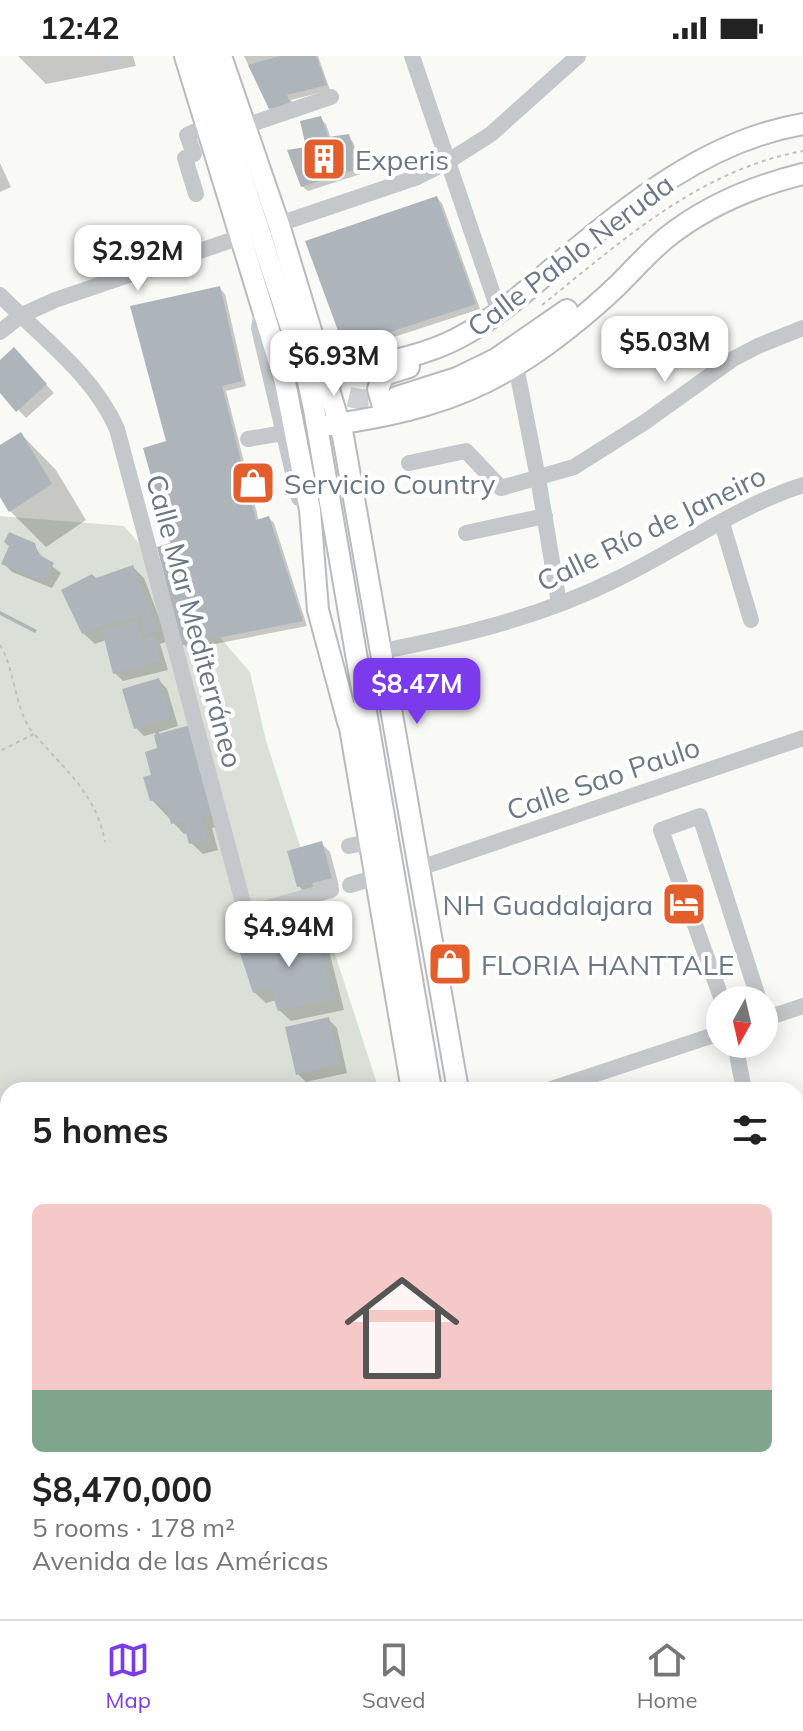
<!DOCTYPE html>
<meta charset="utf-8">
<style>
:root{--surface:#fff;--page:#f2f2f2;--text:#222;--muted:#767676;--line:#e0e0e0;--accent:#7c3aed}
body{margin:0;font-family:Mulish,sans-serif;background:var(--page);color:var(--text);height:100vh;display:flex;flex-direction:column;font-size:30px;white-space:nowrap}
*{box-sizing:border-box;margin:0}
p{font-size:26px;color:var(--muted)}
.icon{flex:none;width:44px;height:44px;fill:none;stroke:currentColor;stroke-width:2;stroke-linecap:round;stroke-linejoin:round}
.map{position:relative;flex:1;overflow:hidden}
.drawer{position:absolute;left:0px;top:1026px;width:804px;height:538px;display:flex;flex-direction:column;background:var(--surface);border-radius:24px 24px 0 0;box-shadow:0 4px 20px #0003}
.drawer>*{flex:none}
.needle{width:52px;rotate:188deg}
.tools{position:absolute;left:706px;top:930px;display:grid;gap:16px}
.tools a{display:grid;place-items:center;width:72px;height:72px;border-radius:50%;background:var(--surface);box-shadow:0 4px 20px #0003;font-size:40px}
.price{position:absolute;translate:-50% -68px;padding:0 18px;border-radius:16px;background:#fff;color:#222;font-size:26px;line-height:52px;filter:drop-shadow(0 2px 4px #0008)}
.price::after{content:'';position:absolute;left:50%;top:48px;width:24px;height:18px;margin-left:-12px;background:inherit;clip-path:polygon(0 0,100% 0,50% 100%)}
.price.active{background:var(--accent);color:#fff}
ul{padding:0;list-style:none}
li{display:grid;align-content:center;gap:16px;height:424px;padding:0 32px}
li+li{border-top:2px solid var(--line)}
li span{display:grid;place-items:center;height:248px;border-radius:12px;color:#555}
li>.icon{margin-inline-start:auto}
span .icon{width:144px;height:144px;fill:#fffc;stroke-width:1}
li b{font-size:34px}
h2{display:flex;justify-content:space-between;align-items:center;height:96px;padding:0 32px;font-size:34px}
.status{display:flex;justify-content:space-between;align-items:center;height:56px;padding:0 40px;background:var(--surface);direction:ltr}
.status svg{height:22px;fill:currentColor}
.tab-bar{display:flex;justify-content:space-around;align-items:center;height:112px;border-top:2px solid var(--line);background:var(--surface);font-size:22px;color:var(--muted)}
.tab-bar a{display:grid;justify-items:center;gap:4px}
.tab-bar .active{color:var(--accent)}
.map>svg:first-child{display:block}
</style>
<div class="status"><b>12:42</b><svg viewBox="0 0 49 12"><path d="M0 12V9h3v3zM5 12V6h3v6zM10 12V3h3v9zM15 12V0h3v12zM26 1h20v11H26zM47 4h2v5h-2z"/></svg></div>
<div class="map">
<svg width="803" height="1563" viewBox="0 0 803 1563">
<rect width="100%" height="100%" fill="#f9f9f6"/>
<polygon fill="#dae0d7" points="0,460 124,470 250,616 266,685 379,1034 8,1034 8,1556 495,1556 494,1563 0,1563"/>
<g fill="#0003">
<polygon points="18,0 133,0 136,10 46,28"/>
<polygon points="244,0 318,0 330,34 291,44 294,53 276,57 270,52"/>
<polygon points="320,62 326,68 331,83 348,80 353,86 364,117 308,135 302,130 309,92"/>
<polygon points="0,107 11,131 0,136"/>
<polygon points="437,142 442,147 480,253 351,295 345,290"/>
<polygon points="219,232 225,238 246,330 226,335 259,465 269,462 274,467 307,570 189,593 184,588 173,488 169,386"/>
<polygon points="22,302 54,337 26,362 0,334 0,306"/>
<polygon points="21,378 56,414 86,464 46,491 10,455 0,437 0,391"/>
<polygon points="34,489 44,504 61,517 52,532 12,516 4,508"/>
<polygon points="133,511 144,522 168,585 160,588 168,614 123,625 115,617 106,584 95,588 83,577 96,524"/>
<polygon points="159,624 167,633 178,670 159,676 160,679 224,769 212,772 218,794 203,798 191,787 189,777 184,778 152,744 160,694 155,677 144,680 136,672"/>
<polygon points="322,788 330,796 339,830 307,839 299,830"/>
<polygon points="315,872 326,883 344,954 291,965 279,954 276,944 266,947 254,936"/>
<polygon points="328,963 337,972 347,1017 306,1026 298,1018"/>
<polygon points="0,1451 8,1458 0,1480"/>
</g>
<g fill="#adb5bb">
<polygon points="280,0 316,0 327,29 287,39 291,48 269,53 248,9"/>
<polygon points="321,60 328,81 349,78 360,112 301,131 287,94 306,91 300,65"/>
<polygon points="437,140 476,248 344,291 305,185"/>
<polygon points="220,230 242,325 222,330 256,464 269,460 303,565 182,589 157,491 170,487 143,392 166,385 130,250"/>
<polygon points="14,291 47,328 16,356 0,337 0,304"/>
<polygon points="21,376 52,428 9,456 0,441 0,389"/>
<polygon points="9,476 35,487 38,498 54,507 44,525 1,508 9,490 4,486"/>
<polygon points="133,509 158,574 145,578 139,560 115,565 82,578 61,534 92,518 96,522"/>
<polygon points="0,555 37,574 35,577 0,559"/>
<polygon points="138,565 142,583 155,580 161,605 113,618 102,574"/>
<polygon points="159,622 171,662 134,673 122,633"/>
<polygon points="190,669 214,758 202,761 208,783 189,788 183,765 171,768 166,748 157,750 155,744 150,745 143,721 151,719 145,696 157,692 154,679"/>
<polygon points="322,785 332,822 297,831 287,795"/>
<polygon points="315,870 334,943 278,955 270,932 253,937 238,891"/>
<polygon points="329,961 340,1009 296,1019 285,971"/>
</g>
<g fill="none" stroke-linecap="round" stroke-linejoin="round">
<g stroke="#ced2d5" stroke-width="20" stroke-dasharray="20 10" stroke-linecap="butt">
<path d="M282,285C307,331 345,351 397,341"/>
<polyline points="288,305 311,392"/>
</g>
<g stroke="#b7bbbf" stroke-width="24">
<g id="major">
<polyline points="185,0 285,326 310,454 318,554 348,666"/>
<polyline points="202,0 307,321 314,353 431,1034"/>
<polyline points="221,0 279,169 343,380 458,1034"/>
<path d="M314,320C362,309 416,305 460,281C494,263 524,237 553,212C628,150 704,85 803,68"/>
<polyline points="397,341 457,322 496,303 567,254"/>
<polyline points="408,354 382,347 378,333 384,319 409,311"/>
<path d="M329,369C394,360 456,346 513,311C547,291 590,256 618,229C634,213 649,196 666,182C706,150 754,130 803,118"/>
<polyline points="347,654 412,1034"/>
<polyline points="500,1556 500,1563"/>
<polyline points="517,1556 517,1563"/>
<polyline points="540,1556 540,1563"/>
</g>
</g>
<g stroke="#bec0c3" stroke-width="2" stroke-dasharray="4 4" stroke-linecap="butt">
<path d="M542,249C622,185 699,114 803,95"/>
<path d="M0,589C16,616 14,654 34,678L0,695"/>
<path d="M35,679C65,714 97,739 105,786"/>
<polyline points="0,1383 8,1382"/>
<polyline points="0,1530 8,1527"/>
<polyline points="0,1542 8,1548"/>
<polyline points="19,1556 28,1563"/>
<polyline points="85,1563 88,1556"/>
<polyline points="277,1563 278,1556"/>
</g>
<g stroke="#c4c8cb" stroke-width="16">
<polyline points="112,0 113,0"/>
<polyline points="412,0 499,256"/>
<polyline points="245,70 331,41"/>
<polyline points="196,138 185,102 194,98 187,79 205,71"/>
<path d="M0,239C41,281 93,318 117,373L246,858L331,834"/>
<polyline points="261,262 259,272 299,442"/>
<polyline points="0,276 20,260 55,244 415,122 447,106 491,78 578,0"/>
<polyline points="516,310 538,422 559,547"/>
<polyline points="248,383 290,376"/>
<polyline points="409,407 466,395 501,432 574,411 645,366 733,303 758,290 803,272"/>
<polyline points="722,467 751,564"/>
<polyline points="466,477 545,460"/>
<path d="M382,595C462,580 543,560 617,523C679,493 737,450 803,429"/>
<polyline points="349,790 368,786"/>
<polyline points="420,812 803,682"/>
<polyline points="350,829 374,822"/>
<polyline points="722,944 661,774 700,760 759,944"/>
<polyline points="764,963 803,950"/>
<polyline points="735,988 744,1034"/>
<polyline points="548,1034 720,977"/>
<polyline points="796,1099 803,1096"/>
<polyline points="796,1121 803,1118"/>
<polyline points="796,1282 803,1279"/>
<polyline points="796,1364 803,1400"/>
<polyline points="796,1456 803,1453"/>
</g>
<use href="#major" stroke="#fff" stroke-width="20"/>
</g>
<defs>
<g id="building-square" transform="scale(2.3)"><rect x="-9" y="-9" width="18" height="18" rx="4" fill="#e45e2b" stroke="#fff"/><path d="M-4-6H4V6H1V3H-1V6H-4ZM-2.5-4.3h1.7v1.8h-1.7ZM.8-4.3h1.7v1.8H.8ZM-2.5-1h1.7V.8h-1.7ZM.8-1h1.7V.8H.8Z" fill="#fff"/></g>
<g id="shop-square" transform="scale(2.3)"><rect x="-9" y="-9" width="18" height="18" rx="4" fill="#e45e2b" stroke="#fff"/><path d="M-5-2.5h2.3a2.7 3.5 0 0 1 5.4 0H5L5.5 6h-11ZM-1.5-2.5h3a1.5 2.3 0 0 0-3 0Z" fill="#fff"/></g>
<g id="hotel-square" transform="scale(2.3)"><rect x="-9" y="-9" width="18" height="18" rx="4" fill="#e45e2b" stroke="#fff"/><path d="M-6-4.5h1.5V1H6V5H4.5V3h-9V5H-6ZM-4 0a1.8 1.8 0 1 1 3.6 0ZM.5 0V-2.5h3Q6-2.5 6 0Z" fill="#fff"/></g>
</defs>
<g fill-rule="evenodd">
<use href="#building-square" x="324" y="103"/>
<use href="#shop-square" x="253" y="427"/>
<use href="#hotel-square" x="684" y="848"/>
<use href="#shop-square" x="450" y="908"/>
</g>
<g text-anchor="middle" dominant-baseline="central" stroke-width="8" stroke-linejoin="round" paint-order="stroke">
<g font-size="28" fill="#687887" stroke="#fff" text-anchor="start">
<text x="355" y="103">Experis</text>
<text x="284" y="427">Servicio Country</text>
<text x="653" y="848" text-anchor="end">NH Guadalajara</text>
<text x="481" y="908">FLORIA HANTTALE</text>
</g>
<g font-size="28" fill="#687887" stroke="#fff">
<text transform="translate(570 199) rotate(-37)">Calle Pablo Neruda</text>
<text transform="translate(651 472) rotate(-26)">Calle Río de Janeiro</text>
<text transform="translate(195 565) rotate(75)">Calle Mar Mediterráneo</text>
<text transform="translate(603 722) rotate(-19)">Calle Sao Paulo</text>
</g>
</g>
</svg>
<div class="tools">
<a><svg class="needle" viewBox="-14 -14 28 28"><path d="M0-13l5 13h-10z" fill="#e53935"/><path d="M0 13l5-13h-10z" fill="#767676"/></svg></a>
</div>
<b class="price" style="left:138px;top:237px">$2.92M</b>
<b class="price" style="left:665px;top:328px">$5.03M</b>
<b class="price" style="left:334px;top:342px">$6.93M</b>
<b class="price active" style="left:417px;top:670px">$8.47M</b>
<b class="price" style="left:289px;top:913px">$4.94M</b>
<section class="drawer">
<h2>5 homes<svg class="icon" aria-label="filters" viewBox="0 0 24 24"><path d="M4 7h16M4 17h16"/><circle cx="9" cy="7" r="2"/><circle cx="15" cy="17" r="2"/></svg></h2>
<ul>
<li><span style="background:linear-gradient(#f6c9c9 75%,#7fa58c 0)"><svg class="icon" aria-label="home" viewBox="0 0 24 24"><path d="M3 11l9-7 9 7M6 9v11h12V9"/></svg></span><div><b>$8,470,000</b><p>5 rooms · 178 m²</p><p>Avenida de las Américas</p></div></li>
</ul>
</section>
</div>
<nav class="tab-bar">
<a class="active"><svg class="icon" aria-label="map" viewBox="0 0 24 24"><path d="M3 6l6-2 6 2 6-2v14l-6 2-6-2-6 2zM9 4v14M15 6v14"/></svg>Map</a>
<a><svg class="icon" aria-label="saved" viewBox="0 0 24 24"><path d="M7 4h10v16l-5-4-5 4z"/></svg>Saved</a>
<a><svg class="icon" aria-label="home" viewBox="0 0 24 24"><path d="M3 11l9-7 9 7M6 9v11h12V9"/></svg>Home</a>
</nav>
